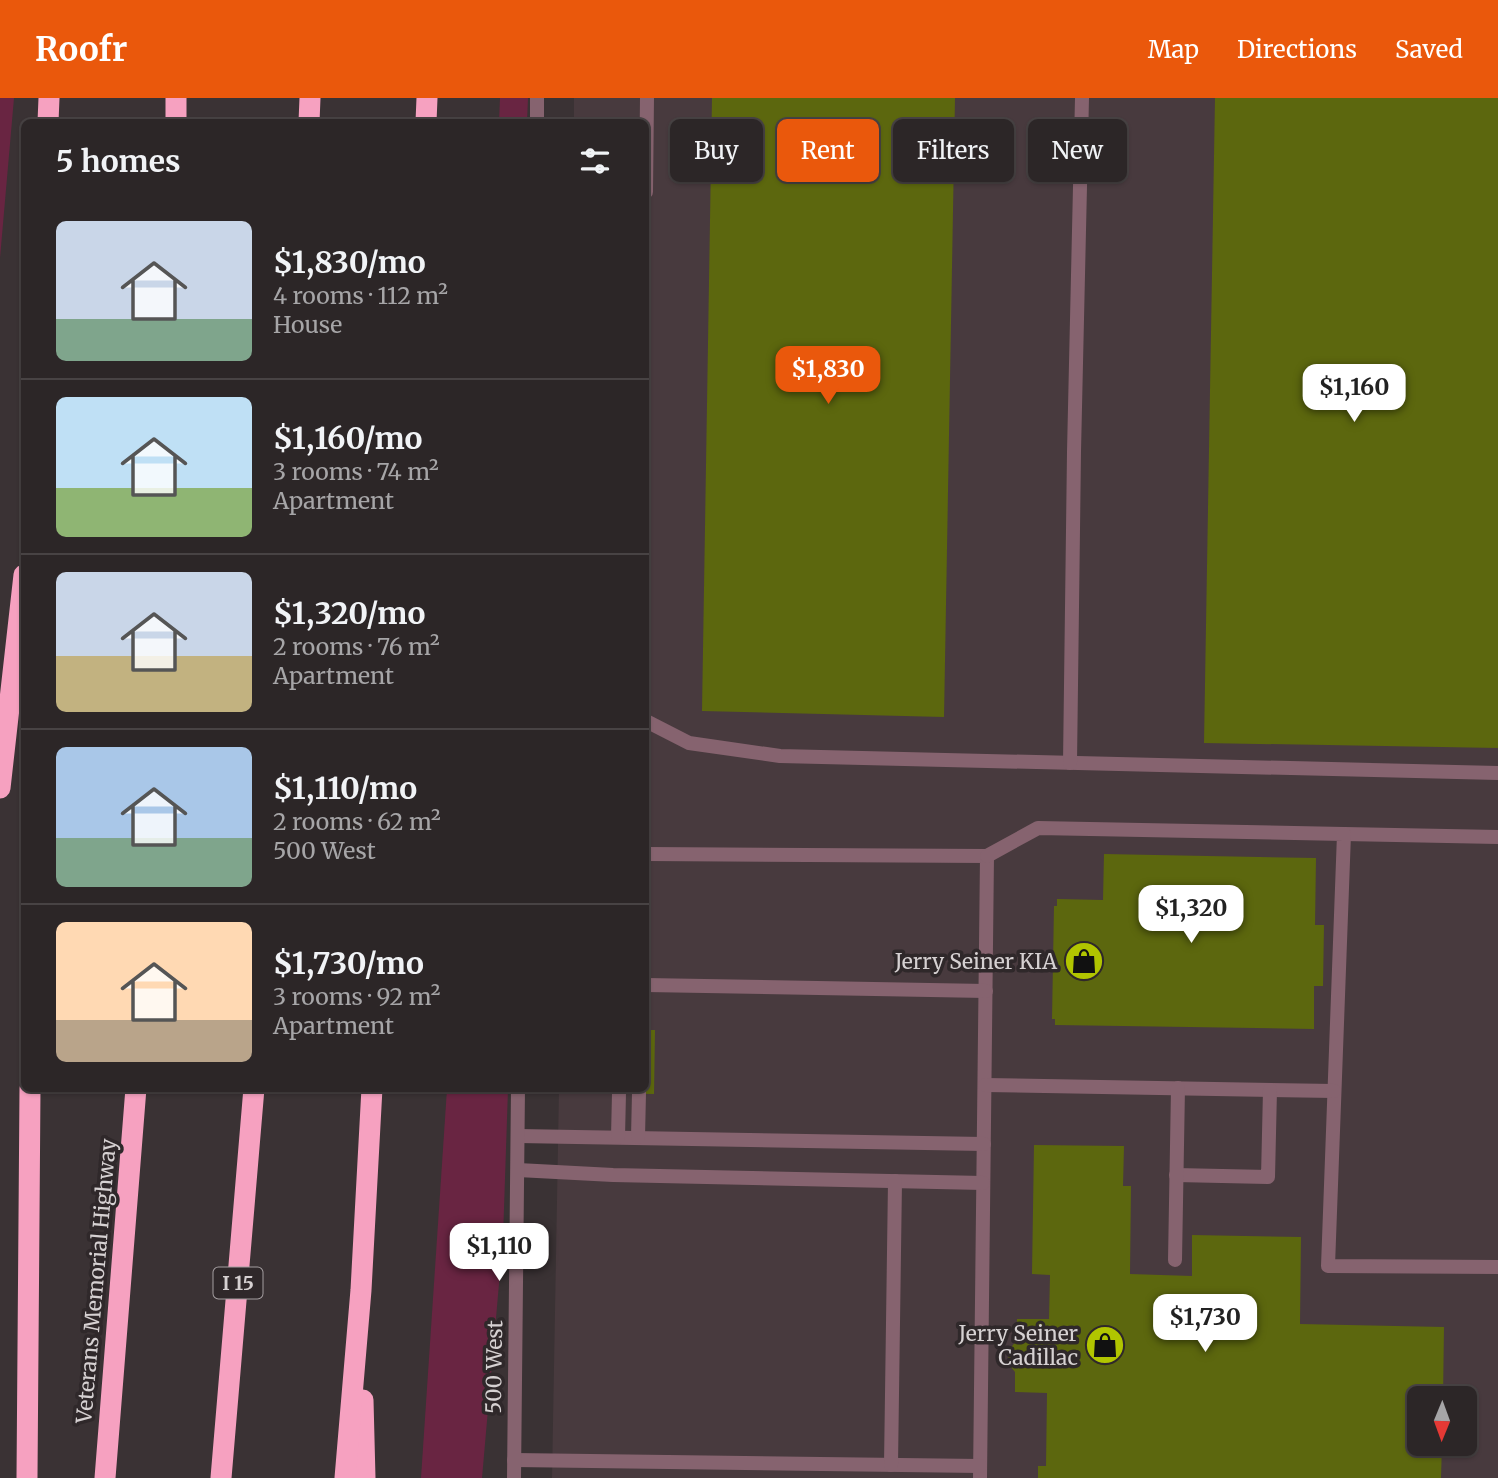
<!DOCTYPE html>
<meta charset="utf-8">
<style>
:root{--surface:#2c2627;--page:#383233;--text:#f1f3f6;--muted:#a6a5a7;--line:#484344;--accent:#ea580c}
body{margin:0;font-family:Merriweather,serif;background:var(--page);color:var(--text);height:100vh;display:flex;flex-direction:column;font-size:26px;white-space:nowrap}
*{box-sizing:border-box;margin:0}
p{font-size:23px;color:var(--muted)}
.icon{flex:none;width:38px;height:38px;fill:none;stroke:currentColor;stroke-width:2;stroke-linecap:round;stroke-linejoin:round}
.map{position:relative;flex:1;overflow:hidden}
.details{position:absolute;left:21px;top:21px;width:628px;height:973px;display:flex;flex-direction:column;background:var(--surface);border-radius:10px;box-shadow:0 2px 5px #0004,0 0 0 2px var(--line)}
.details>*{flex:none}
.banner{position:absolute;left:670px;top:21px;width:665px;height:63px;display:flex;gap:14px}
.needle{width:46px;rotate:181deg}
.fabs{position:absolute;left:1407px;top:1288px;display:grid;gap:14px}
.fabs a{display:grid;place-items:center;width:70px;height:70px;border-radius:10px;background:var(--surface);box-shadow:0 2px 5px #0004,0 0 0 2px var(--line);font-size:35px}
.price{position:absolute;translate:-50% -60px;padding:0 16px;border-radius:14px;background:#fff;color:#222;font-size:23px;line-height:46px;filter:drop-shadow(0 2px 4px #0008)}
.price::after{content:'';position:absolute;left:50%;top:42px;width:21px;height:16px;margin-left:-10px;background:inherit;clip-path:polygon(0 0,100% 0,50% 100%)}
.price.current{background:var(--accent);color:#fff}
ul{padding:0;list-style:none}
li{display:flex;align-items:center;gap:21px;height:175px;padding:0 35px}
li+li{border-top:2px solid var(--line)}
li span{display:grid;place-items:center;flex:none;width:196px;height:140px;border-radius:10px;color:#555}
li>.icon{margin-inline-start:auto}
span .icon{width:84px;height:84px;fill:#fffc;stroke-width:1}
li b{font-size:30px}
h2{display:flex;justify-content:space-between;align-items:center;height:84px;padding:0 35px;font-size:30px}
.tag{padding:0 24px;border-radius:10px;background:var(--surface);box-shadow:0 2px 5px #0004,0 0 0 2px var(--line);font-size:24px;line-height:63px}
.tag.current{background:var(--accent);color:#fff}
header{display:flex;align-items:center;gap:42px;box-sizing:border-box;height:98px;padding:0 35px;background:var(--accent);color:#fff}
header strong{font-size:33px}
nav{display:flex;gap:38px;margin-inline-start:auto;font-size:24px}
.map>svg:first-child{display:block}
</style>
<header>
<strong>Roofr</strong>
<nav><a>Map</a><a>Directions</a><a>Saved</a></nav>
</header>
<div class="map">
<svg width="1498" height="1380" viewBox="0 0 1498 1380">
<rect width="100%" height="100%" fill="#3a3234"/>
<path fill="#483a3e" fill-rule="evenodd" d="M574,0H1498V1380H552L559,991L646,990V24H574ZM1419,1300H1465V1346H1419Z"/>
<g fill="#692542">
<polygon points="0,0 14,0 0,160"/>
<polygon points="500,0 528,0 527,24 499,24"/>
<polygon points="447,991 508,991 503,1140 482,1380 421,1380"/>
</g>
<g fill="#5c670e">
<polygon points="712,0 955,0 944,619 702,613"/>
<polygon points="1215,0 1498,0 1498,650 1204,645"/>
<polygon points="1104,756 1316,760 1315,827 1324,827 1323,888 1314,888 1314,931 1055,927 1055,921 1052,921 1054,808 1057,808 1057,801 1103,802"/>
<polygon points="646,932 655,932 654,996 592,995 592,990 646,990"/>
<polygon points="1034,1047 1124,1048 1123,1088 1131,1088 1130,1176 1192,1178 1192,1137 1301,1139 1300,1226 1444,1229 1443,1300 1419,1300 1419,1346 1442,1346 1441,1380 1038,1380 1038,1368 1046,1368 1047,1295 1015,1294 1015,1274 1011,1269 1008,1258 1009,1252 1016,1243 1017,1221 1049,1221 1050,1177 1032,1176"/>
</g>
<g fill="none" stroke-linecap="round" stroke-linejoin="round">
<g stroke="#86636f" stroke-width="14">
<polyline points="646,94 647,0"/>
<polyline points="646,623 689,645 780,658 1498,675"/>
<polyline points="1070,665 1074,354 1082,0"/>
<polyline points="1344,736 1498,739"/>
<polyline points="646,756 987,758 980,1380"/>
<polyline points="987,758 1038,730 1344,736 1328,1168 1498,1169"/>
<polyline points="646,887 986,893"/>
<polyline points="985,987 1334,993"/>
<polyline points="518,1038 984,1046"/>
<polyline points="618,1039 619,995"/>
<polyline points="638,1039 639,995"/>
<polyline points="518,1072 613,1077 983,1085"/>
<polyline points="1176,1077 1268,1079 1270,992"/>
<polyline points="1175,1162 1178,990"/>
<polyline points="514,1362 980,1368"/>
<polyline points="891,1367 895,1083"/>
</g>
<g stroke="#86636f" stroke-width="14">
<polyline points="537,24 537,0"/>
<polyline points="514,1380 518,990"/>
</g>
<g stroke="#f6a1c0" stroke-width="21">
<polyline points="176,0 176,24"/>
<polyline points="48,24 49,0"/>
<polyline points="309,24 310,0"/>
<polyline points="426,24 427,0"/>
<polyline points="0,690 24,477"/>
<polyline points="363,1302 365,1380"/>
<polyline points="27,1380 30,990"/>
<polyline points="105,1380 136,990"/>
<polyline points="221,1380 254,990"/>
<polyline points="345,1380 361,1192 372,990"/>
</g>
</g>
<defs>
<g id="shop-disc" transform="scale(2.0125)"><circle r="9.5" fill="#b1c500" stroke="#2f282a"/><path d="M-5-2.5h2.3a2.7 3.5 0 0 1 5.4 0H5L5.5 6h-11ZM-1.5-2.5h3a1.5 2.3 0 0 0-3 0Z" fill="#111"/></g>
</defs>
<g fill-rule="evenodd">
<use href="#shop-disc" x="1084" y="863"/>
<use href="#shop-disc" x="1105" y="1247"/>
</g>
<g text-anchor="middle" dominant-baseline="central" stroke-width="7" stroke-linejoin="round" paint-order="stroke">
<rect fill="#2f282a" stroke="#a49ea0" stroke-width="2" x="213.5" y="1169.5" width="49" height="31" rx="5"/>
<g font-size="19" font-weight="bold" fill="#d6d1d2">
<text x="238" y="1185">I 15</text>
</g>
<g font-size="21" fill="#d6d1d2" stroke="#2f282a" text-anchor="end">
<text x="1057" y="863">Jerry Seiner KIA</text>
<text x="1078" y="1235">Jerry Seiner<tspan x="1078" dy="24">Cadillac</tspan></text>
</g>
<g font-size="21" fill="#d6d1d2" stroke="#2f282a">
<text transform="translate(96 1183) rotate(-85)">Veterans Memorial Highway</text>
<text transform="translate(494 1269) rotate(-89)">500 West</text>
</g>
</g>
</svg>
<div class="fabs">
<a><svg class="needle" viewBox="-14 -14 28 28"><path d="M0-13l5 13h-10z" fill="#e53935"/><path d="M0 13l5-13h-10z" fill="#a6a5a7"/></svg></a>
</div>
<b class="price current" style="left:828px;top:308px">$1,830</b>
<b class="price" style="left:1354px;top:326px">$1,160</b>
<b class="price" style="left:1191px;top:847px">$1,320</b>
<b class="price" style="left:499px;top:1185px">$1,110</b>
<b class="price" style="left:1205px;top:1256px">$1,730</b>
<div class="banner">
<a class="tag">Buy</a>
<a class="tag current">Rent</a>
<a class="tag">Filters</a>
<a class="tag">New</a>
</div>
<section class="details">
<h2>5 homes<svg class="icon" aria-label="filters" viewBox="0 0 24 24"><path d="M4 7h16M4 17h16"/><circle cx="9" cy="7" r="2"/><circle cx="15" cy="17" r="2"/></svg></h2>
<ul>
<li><span style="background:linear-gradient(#c9d6e8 70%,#7fa58c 0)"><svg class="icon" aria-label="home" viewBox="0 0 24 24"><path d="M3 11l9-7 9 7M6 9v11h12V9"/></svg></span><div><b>$1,830/mo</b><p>4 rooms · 112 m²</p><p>House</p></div></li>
<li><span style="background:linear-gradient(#bfe0f5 65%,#8fb573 0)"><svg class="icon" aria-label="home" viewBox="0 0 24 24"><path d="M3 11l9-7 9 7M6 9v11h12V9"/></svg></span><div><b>$1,160/mo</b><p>3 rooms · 74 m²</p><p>Apartment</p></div></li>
<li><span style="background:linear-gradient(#c9d6e8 60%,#c2b280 0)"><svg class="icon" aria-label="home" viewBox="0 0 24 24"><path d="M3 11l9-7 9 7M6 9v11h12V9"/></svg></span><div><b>$1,320/mo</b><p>2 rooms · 76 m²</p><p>Apartment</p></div></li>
<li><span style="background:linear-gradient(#a9c7e8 65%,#7fa58c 0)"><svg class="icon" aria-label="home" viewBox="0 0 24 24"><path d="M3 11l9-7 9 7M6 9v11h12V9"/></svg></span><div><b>$1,110/mo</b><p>2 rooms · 62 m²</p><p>500 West</p></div></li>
<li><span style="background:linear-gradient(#ffd9b3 70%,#b9a48a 0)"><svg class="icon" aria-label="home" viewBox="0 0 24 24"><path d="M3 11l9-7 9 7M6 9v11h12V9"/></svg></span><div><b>$1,730/mo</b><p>3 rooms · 92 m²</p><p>Apartment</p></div></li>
</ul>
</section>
</div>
